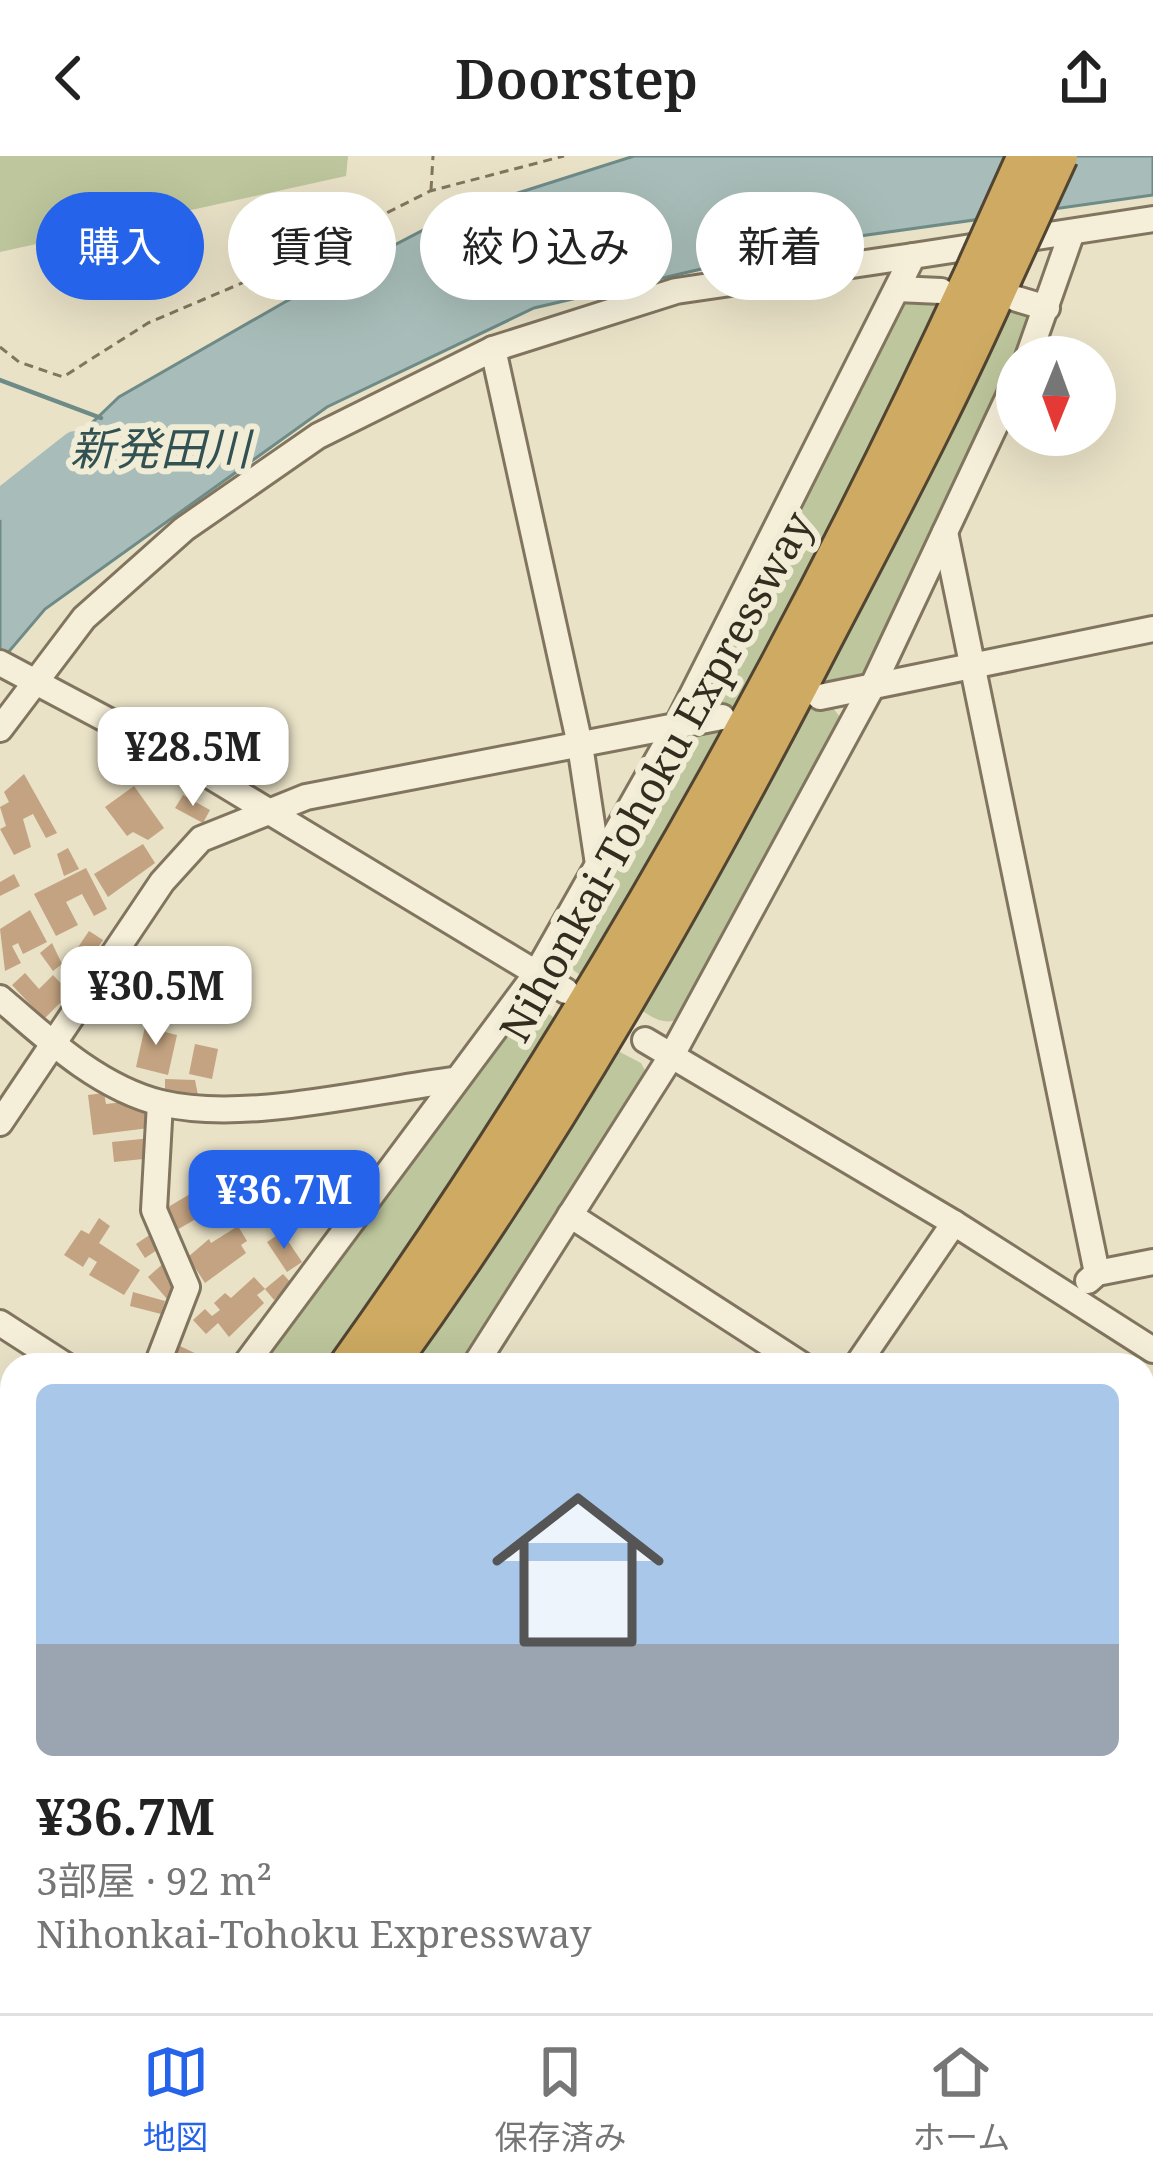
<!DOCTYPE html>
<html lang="ja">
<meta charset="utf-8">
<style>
:root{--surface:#fff;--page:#f6f6f6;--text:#222;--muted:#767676;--line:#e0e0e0;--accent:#2563eb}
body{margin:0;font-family:"Noto Serif","Noto Sans JP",serif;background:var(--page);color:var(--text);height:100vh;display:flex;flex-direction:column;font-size:45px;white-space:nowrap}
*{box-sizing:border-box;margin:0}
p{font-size:39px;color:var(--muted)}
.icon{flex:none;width:66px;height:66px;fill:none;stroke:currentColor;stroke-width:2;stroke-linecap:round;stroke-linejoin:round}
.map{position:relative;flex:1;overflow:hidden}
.sheet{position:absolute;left:0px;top:1197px;width:1155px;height:660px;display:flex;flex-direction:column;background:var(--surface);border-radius:36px 36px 0 0;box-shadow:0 12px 48px #0002}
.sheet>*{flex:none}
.guide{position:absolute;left:36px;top:36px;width:1083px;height:108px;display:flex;gap:24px}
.needle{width:78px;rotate:181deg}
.tools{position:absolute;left:996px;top:180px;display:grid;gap:24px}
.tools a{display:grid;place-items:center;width:120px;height:120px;border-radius:50%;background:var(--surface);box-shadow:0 12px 48px #0002;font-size:60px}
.price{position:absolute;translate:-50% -102px;padding:0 27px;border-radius:24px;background:#fff;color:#222;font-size:39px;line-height:78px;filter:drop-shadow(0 3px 6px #0008)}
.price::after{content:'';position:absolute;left:50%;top:72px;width:36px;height:27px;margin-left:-18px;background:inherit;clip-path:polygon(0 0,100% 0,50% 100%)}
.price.selected{background:var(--accent);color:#fff}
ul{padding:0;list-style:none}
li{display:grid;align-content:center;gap:24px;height:636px;padding:0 36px}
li+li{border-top:3px solid var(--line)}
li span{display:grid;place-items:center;height:372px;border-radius:18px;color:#555}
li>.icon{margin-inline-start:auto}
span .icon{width:216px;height:216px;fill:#fffc;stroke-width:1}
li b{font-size:51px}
.tag{padding:0 42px;border-radius:54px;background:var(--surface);box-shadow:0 12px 48px #0002;font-size:42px;line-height:108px}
.tag.selected{background:var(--accent);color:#fff}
header{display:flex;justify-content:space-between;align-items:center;height:156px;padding:0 36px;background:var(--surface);font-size:54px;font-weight:600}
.tabs{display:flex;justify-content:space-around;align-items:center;height:168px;border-top:3px solid var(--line);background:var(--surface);font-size:33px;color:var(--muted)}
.tabs a{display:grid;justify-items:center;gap:6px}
.tabs .selected{color:var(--accent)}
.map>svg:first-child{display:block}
</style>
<header><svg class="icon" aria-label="back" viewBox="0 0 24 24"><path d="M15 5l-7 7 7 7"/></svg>Doorstep<svg class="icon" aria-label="share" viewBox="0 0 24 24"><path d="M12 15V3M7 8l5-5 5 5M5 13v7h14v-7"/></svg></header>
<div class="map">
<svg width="1153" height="1857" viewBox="0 0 1153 1857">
<rect width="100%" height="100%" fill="#e9e2c7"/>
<g fill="#bdc69c">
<polygon points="0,0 348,0 346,20 0,96"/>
<polygon points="907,136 940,141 930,171 734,555 719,557 707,525"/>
<polygon points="1010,147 1029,158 1032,170 1017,201 1017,215 867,518 832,525 818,536"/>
<path d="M812,545L829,547L844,566L680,863C664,869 654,863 640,853Z"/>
<polygon points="732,561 585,823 567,809 561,796 685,573"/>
<polygon points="534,848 559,865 333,1209 253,1209 520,851"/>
<polygon points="616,894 641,907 647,918 473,1209 408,1209"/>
<polygon points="12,1708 12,1812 0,1825 0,1721"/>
</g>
<polygon fill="#a8bdb9" stroke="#6f8b87" stroke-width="3" points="634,0 1153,0 1153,39 817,86 534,152 327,251 45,453 0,506 0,355 119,241 285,146 458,56"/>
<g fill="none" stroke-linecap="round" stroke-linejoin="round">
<polyline stroke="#6f8b87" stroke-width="4.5" points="0,224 101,262"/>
<polyline stroke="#a8bdb9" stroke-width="30" points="0,349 75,290"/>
</g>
<g fill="#c3a381">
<polygon points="24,618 57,677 46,682 33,658 23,663 31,691 14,699 0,673 6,670 0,651 9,646 4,636"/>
<polygon points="134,630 164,672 148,684 133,676 127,680 105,651"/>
<polygon points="183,639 210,654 203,667 175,652"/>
<polygon points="143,688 155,707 108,741 94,718"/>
<polygon points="68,692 79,713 64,720 57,698"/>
<polygon points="86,712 107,753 94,760 82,738 66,746 78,769 56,780 34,738"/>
<polygon points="14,718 20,730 0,740 0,726"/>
<polygon points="30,754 47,786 23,798 18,787 12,790 21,807 5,815 0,773"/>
<polygon points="89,775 103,784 86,810 72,800"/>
<polygon points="52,787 62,808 53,815 40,797"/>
<polygon points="25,817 39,833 53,819 70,837 44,863 12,829"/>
<polygon points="147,862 168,867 165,876 177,879 168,919 136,911"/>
<polygon points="195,888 218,893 212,923 189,918"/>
<polygon points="165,923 195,924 199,944 165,937"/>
<polygon points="104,937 106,948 133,945 134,952 147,951 149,972 93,979 88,939"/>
<polygon points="151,982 153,1002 114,1006 112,986"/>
<polygon points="202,1031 215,1052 175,1075 163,1054"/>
<polygon points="276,1039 292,1063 277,1072 262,1048"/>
<polygon points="99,1062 110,1070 99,1087 140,1114 124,1139 89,1119 97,1106 89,1101 83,1111 64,1099 81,1074 89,1078"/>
<polygon points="238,1070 247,1085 241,1089 246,1097 205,1127 188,1101 209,1083 211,1087"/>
<polygon points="154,1076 163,1090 145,1102 136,1088"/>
<polygon points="282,1076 302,1106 287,1116 267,1086"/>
<polygon points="166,1105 179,1132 167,1143 148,1121"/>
<polygon points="283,1118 292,1128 274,1144 265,1133"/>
<polygon points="254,1121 265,1133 257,1139 264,1147 229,1181 218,1167 206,1178 193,1164 205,1153 212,1160 220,1154 214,1147 225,1137 231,1142"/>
<polygon points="133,1136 165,1145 161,1158 130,1150"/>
<polygon points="180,1190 207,1203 204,1209 171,1209"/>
</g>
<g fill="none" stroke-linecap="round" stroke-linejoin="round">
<g stroke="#82755f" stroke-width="30">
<g id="minor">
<polyline points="897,133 941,135"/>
<polyline points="1017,143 1047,152"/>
<polyline points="493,193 580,589 598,708"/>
<polyline points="1028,201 1072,76"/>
<polyline points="945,376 1097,1117"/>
<polyline points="0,507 192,609 566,835"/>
<polyline points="820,541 1153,473"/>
<polyline points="0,573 84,462 184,373 318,280 493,193 676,135 913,100"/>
<path d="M0,842C46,882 99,932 161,947C244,967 368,935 454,924"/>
<polyline points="645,884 954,1067 1153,1194"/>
<polyline points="0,967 162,726 201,683 306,641 722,561"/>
<polyline points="570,1059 802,1209"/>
<polyline points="1088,1125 1097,1117 1153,1106"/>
<polyline points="0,1167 65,1209"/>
<polyline points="157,1209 187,1131 154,1054 160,947"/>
<polyline points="245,1209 536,818 677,569 913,100 1153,63"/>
<polyline points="475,1209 672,899 873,529 1017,223"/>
<polyline points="857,1209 954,1067"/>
<polyline points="1143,1431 1153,1437"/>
<polyline points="0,1490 12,1477"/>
<polyline points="1143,1729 1153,1714"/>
<polyline points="0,1835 12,1822"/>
<polyline points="1008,1845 1034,1857"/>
<polyline points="1063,1845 1080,1857"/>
</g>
</g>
<g stroke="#514432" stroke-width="42">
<g id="highway">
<path d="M348,1209C590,870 798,496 973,118"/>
<path d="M389,1209C555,980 695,732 824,482C886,363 949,245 1003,122"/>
<polyline points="0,1554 12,1556"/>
<polyline points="0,1582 12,1586"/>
<polyline points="0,1647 12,1632"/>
<polyline points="0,1693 12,1680"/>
<polyline points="770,1845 808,1857"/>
<polyline points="845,1845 883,1857"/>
<polyline points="309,1857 311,1845"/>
<polyline points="392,1857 406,1845"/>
<polyline points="557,1857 661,1851 694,1857"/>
</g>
</g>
<g stroke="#82755f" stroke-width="3" stroke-dasharray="9 6" stroke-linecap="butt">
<polyline points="431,34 433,0"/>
<polyline points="0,191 19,206 63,221 148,167 282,110 430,35 564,0"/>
</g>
<use href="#minor" stroke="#f5efd9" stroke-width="24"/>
<use href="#highway" stroke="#ceaa62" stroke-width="36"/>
<g stroke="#514432" stroke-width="42" stroke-linecap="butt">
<g id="highway-bridge">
<polyline points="973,118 1026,0"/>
<polyline points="1003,122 1059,0"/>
</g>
</g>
<use href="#highway-bridge" stroke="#ceaa62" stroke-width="36"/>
</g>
<g text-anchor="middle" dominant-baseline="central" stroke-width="12" stroke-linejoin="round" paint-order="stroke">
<g font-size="42" fill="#352c20" stroke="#f1ecd6">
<text transform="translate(655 620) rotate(-61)">Nihonkai-Tohoku Expressway</text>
</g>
<g font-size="45" font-style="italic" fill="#325152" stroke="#f1ecd6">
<text x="160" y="291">新発田川</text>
</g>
</g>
</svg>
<div class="tools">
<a><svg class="needle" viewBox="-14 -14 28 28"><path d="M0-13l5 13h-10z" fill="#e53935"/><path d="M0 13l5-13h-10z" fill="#767676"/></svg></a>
</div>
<b class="price" style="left:193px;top:653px">¥28.5M</b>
<b class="price" style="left:156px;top:892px">¥30.5M</b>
<b class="price selected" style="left:284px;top:1096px">¥36.7M</b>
<div class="guide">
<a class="tag selected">購入</a>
<a class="tag">賃貸</a>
<a class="tag">絞り込み</a>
<a class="tag">新着</a>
</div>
<section class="sheet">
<ul>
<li><span style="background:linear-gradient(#a9c7e8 70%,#9aa5b1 0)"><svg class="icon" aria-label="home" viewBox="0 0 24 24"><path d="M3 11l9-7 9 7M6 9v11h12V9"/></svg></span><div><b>¥36.7M</b><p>3部屋 · 92 m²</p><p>Nihonkai-Tohoku Expressway</p></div></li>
</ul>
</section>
</div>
<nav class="tabs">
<a class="selected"><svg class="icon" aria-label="map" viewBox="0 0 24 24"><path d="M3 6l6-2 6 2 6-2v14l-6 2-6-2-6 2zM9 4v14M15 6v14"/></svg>地図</a>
<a><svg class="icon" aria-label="saved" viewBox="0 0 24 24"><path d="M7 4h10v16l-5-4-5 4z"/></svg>保存済み</a>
<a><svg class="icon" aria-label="home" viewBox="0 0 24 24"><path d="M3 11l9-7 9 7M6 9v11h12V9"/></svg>ホーム</a>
</nav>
